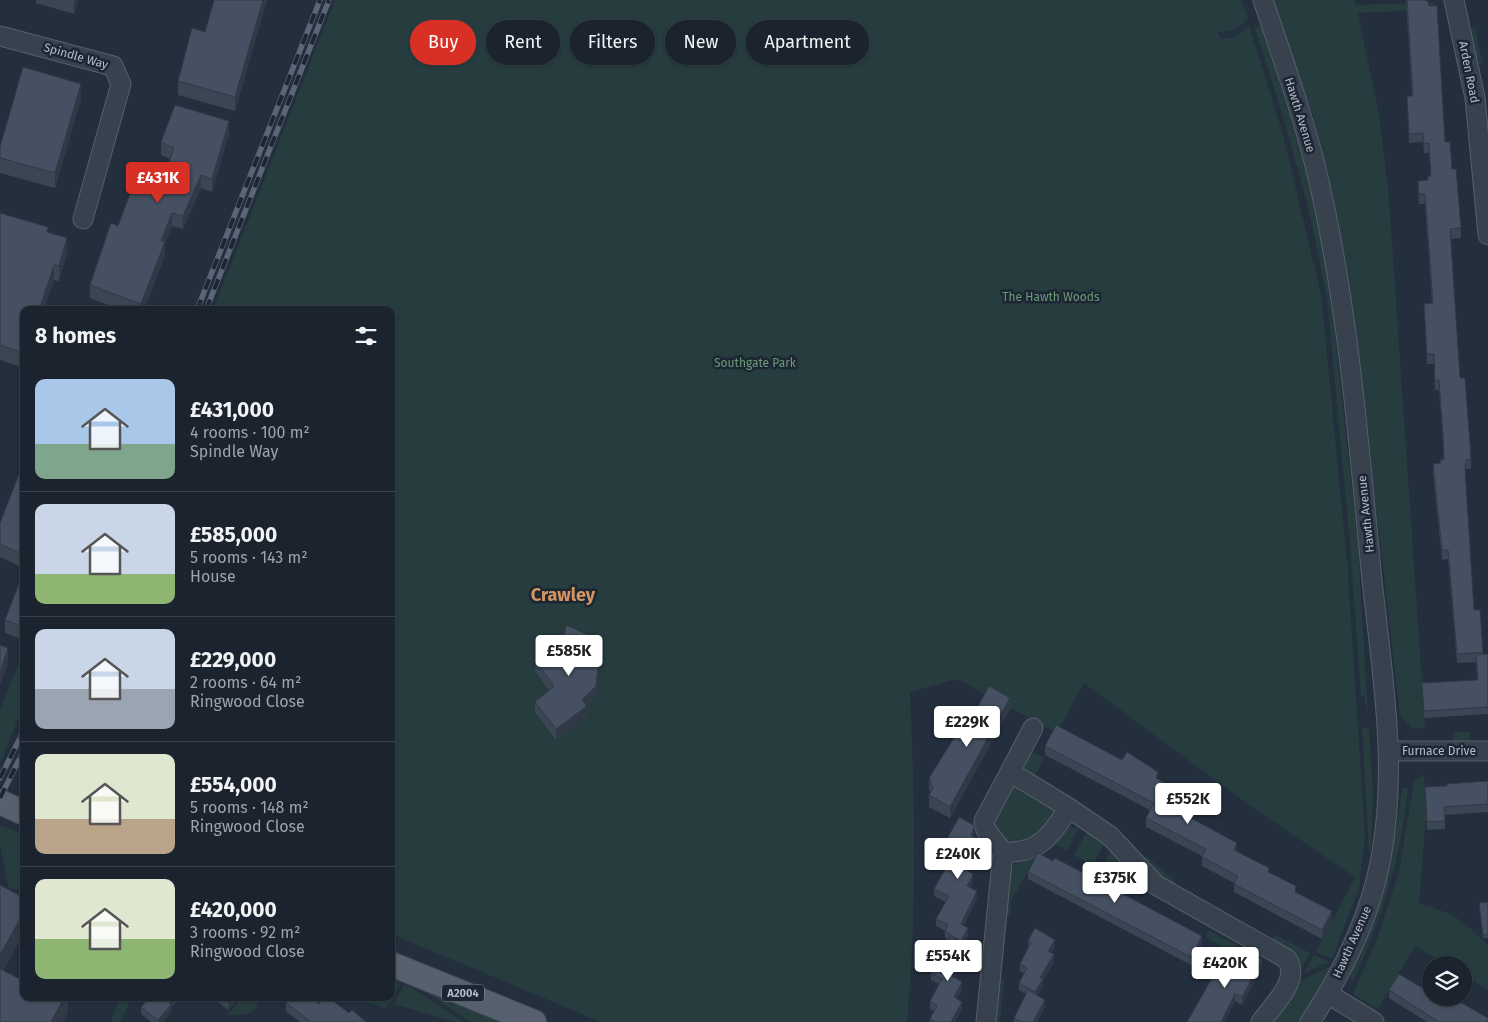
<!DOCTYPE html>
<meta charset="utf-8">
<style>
:root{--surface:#1b232e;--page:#282f3a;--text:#f1f3f6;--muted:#a0a4aa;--line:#39404a;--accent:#d93025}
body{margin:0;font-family:"Fira Sans",sans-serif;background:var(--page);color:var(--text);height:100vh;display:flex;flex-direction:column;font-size:19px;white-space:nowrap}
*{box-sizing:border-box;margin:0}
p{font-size:16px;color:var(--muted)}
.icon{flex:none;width:28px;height:28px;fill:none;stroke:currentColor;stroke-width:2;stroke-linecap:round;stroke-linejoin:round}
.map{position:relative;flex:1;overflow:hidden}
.details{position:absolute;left:20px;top:306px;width:375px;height:695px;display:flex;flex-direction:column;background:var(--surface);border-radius:10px;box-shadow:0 1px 4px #0004,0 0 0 1px var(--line)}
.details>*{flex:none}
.top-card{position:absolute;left:410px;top:20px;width:475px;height:45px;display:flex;gap:10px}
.tools{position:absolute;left:1422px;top:956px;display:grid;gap:10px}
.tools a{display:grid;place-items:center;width:50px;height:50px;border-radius:50%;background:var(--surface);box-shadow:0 1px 4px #0004,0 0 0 1px var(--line);font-size:25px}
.price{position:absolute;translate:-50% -42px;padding:0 11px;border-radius:5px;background:#fff;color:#222;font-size:16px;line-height:32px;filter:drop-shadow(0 1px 2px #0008)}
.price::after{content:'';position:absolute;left:50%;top:30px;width:15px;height:11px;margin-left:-8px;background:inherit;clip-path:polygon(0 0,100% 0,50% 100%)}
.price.current{background:var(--accent);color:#fff}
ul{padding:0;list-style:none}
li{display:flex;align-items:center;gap:15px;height:125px;padding:0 15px}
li+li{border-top:1px solid var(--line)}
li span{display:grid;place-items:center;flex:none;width:140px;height:100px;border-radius:10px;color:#555}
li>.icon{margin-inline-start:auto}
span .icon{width:60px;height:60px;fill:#fffc;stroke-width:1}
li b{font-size:21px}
h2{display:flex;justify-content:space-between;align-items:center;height:60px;padding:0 15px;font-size:21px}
.tag{padding:0 18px;border-radius:22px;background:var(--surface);box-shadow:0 1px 4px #0004,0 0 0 1px var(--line);font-size:18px;line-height:45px}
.tag.current{background:var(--accent);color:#fff}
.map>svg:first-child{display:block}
</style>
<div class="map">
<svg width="1488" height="1022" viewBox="0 0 1488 1022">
<rect width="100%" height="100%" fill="#242f3e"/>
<g fill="#263c3f">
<path d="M335,0H1241L1248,19L1234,30L1218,32L1221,39L1236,37L1249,26L1282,131L1321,294L1347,560L1365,836L1359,888L1332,959L1316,952L1355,877L1252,807L1084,683L1057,733L957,679L910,692C915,801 917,913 907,1022H601L391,934V310H213Z"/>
<polygon points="1273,0 1354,0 1356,5 1434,2 1439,9 1358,13 1380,120 1389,200 1425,727 1413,729 1400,716 1364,401 1333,197 1313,115"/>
<path d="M1254,26L1262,27L1304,162L1328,269L1358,546L1368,714L1364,696H1361L1350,543L1327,299C1311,206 1284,116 1254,26Z"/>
<polygon points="1475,27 1483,65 1476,63 1469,30"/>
<polygon points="24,649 24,704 0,764 0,711"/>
<polygon points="1369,727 1373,795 1371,852 1369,852 1362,728"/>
<rect x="1453" y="732" width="17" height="9"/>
<polygon points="1030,751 1044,758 1035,775 1023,767"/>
<path d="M1424,775L1426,816L1419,904C1456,913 1461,920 1488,945V990L1464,975V965H1447L1415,946L1378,1009L1353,994L1377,939L1399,872L1414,781Z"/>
<path d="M1014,784L1054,807C1058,822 1035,835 1025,844L1006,843L994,832V814Z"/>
<path d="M1402,788H1408C1401,859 1382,918 1352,983C1346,970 1364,946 1369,933C1387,886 1396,838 1402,788Z"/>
<polygon points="0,825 24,835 24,891 8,887 0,843"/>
<polygon points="1067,827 1079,828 1067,851 1050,842"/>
<polygon points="1088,829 1105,841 1093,865 1074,855"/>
<polygon points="1112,847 1127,864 1119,878 1102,869"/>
<polygon points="1037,855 1011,901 1010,918 1003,914 1011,867 1018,861"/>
<polygon points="1146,856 1175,881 1171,886 1144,861"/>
<polygon points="1209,931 1260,957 1257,965 1206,938"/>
<polygon points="1275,935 1310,953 1302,968 1299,958 1274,942"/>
<polygon points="1314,955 1329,962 1304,973"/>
<polygon points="1335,964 1300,1022 1271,1022 1299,982"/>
<polygon points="997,978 1004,980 1000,1022 992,1022"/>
<polygon points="391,979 400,984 386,1008 352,998 391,998"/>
<polygon points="412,983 514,1022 471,1022"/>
<polygon points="404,985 414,989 463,1022 455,1022 394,1004"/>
<polygon points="120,998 132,998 120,1022 111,1022"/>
<path d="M242,998H254L258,1001C255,1017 241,1014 227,1015Z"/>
</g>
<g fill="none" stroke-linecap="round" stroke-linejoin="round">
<g stroke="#565f6c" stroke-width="21">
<g id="minor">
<path d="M1263,0C1283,60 1305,120 1319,182C1349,312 1359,447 1372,580C1382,672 1398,767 1381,858C1370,918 1343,972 1310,1022"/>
<polyline points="1454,0 1475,98 1488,235"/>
<polyline points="0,36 113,66 121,84 83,219"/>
<polyline points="1033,728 1010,772 1069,808"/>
<polyline points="1389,751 1488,751"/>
<path d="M1010,772L984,821L986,830L1003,852C1040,854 1050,836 1069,808L1110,836L1156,885L1287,959C1301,980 1273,1005 1261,1022"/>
<polyline points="1328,994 1374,1022"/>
<polyline points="986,1022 1003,852"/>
</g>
</g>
<g stroke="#414a57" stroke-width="26">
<g id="major">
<polyline points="0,802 24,813"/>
<polyline points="391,964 534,1022"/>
</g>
</g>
<use href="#minor" stroke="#38414e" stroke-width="19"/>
<use href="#major" stroke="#56606e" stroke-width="24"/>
<g stroke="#5a6575" stroke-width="5.5">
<g id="rail">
<polyline points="197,310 320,0"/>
<polyline points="206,310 329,0"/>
<polyline points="0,778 24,730"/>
<polyline points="0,798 24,750"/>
</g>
</g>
<use href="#rail" stroke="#1d2633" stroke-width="4" stroke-dasharray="11" stroke-linecap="butt"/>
</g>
<g fill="#3b4654">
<polygon points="36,0 78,0 74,14 36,3"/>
<polygon points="267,0 235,111 178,95 178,81 205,32"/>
<polygon points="1406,0 1426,0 1445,142 1452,169 1461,228 1461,238 1451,239 1460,378 1471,459 1471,469 1466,469 1465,475 1474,610 1480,610 1483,654 1488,654 1488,714 1424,718 1422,683 1477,680 1476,662 1457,663 1448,559 1442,560 1433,474 1433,464 1440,463 1444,460 1443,444 1439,390 1435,390 1434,364 1427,364 1424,304 1432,303 1425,204 1419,204 1418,191 1418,181 1428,180 1431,176 1429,153 1424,153 1423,142 1409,143 1407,96 1412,96"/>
<polygon points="81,99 55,188 0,173 0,147"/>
<polygon points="229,134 212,192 201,188 183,229 172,226 165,243 165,255 144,310 122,310 90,298 90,285 118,226 162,182 170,159 161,155 161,142"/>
<polygon points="0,213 48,233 67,253 59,281 54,280 24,310 24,368 0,360"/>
<polygon points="24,464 24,568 0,557 0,523"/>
<polygon points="24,571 24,640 5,633 5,620"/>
<polygon points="590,645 599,667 596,697 587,706 587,717 556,740 535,712 535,702 549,690 535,671 535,661 561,657"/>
<polygon points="1010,709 950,818 929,807 929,795 930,793 929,789 929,778 962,736"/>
<polygon points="1045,746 1158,779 1167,786 1179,800 1190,815 1188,817 1269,873 1332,920 1322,939 1234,892 1234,883 1202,866 1202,856 1146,827 1146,818 1150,810 1045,755"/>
<polygon points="1488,781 1488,812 1445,815 1445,829 1427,830 1425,787 1447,786"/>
<polygon points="975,833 973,836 979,846 966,870 973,881 970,887 977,898 964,926 968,935 963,944 968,954 955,978 962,989 957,998 962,1009 955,1022 930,1022 930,1019 934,1011 930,1009 930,1001 939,984 931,980 931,973 949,941 945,938 945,931 936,926 936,919 946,902 934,896 934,889 948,864 947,864 947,857 951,848 947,846 947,839"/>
<polygon points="1028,872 1202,944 1191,965 1028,879"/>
<polygon points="1488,902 1488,938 1483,938 1479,903"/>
<polygon points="1028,941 1055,946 1051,953 1054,961 1043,981 1043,986 1038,995 1045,1007 1037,1022 1014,1022 1014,1018 1026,994 1019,990 1019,983 1024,973 1020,971 1020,964 1028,948"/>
<polygon points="1262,967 1242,1005 1235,1001 1224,1022 1187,1022 1231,970"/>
<polygon points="1389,990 1443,1000 1488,1022 1427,1022 1389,998"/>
<polygon points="149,998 180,998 171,1008 171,1012 163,1022 151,1022 141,1014 141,1007"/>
<polygon points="213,998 239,998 228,1010"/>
<polygon points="286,1003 319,1004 349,1013 366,1022 300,1022 286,1011"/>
</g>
<g fill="#303945">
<polygon points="74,0 78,0 74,14"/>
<polygon points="263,0 267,0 235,111 235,97"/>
<polygon points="81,84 81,99 55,188 55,173"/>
<polygon points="229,121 229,134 212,192 212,179"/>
<polygon points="201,175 201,188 183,229 183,216"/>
<polygon points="172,213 172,226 165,243 165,255 144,310 141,310 141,304 161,241"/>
<polygon points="67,238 67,253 59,281 59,266"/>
<polygon points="54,265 54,280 44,310 39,310"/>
<polygon points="8,648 8,663 0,687 0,672"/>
<polygon points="599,656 599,667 596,697 584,708 587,706 587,717 556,740 556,729 582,700"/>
<polygon points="1010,698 1010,709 950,818 950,807"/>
<polygon points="1190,806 1190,815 1185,824 1185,815"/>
<polygon points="975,826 975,833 971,842 971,835"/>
<polygon points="979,839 979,846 963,875 963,868"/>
<polygon points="1237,843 1237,852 1234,850"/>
<polygon points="973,874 973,881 967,892 967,886"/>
<polygon points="977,891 977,898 961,931 961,924"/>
<polygon points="1332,911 1332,920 1322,939 1322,930"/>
<polygon points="24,912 24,933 0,977 0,955"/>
<polygon points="968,928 968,935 961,947 961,941"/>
<polygon points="1202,936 1202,944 1191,965 1191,957"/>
<polygon points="1055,940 1055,946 1048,958 1048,951"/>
<polygon points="968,947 968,954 952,983 952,976"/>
<polygon points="1054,954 1054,961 1043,981 1043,986 1035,999 1035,992 1040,978"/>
<polygon points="1262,960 1262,967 1242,1005 1242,997"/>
<polygon points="962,982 962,989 954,1004 954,997"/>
<polygon points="1235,994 1235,1001 1224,1022 1221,1022"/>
<polygon points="64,998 68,998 68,1012 63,1022 51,1022"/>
<polygon points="173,998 180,998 171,1008 171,1012 163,1022 158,1022 158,1020 169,1003"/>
<polygon points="232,998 239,998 228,1010 228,1002"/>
<polygon points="1045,1000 1045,1007 1037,1022 1033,1022"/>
<polygon points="962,1002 962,1009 955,1022 951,1022"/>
</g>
<g fill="#455162" stroke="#303945">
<polygon points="214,0 263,0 235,97 178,81 192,28 205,32"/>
<polygon points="1407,0 1426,0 1426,1 1428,1 1429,6 1437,6 1445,142 1450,142 1452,169 1456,169 1461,228 1450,229 1460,378 1465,378 1470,444 1471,459 1466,460 1465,469 1474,610 1480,610 1483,652 1457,654 1448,550 1442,550 1433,464 1441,463 1440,460 1444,459 1443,434 1439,380 1435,381 1434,354 1427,354 1424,304 1433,303 1425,194 1419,194 1418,181 1428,180 1428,176 1431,176 1429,143 1424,144 1423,133 1409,134 1407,96 1413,96"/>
<polygon points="23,67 81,84 55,173 0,158 0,147"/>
<polygon points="175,105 229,121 212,179 201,175 183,216 172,213 161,241 165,242 141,304 90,285 111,223 118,226 138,172 162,182 174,148 161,142"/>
<polygon points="0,213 48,227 47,232 67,238 59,266 54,265 39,310 24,310 24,353 0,345"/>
<polygon points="23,464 24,464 24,555 0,544 0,523"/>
<polygon points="24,571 24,627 5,620"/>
<polygon points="566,625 586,634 590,640 590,644 599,656 596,686 582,700 587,706 556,729 535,702 554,686 535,661 543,653 561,657"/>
<polygon points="0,645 8,648 0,672"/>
<polygon points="1488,654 1488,707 1424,711 1422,683 1478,680 1476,655"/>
<polygon points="989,686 1010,698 950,807 929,795 933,788 929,778 957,733 962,736"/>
<polygon points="1056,725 1122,760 1127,752 1158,772 1156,778 1167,784 1166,785 1170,788 1169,790 1179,795 1176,799 1190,806 1185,815 1237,843 1234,850 1269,868 1268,872 1296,886 1295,892 1332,911 1322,930 1234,884 1238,876 1202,857 1206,849 1146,818 1154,803 1045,746"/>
<polygon points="1488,781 1488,804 1444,807 1445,821 1427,822 1425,787 1447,786 1447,784"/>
<polygon points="959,817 975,826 971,835 979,839 963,868 973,874 967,886 977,891 961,924 968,928 961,941 945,931 948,925 936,919 949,896 934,889 951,859 947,857 954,843 947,839"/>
<polygon points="1038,853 1053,861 1055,858 1202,936 1191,957 1028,872"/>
<polygon points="0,885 24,898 24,912 0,955"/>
<polygon points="1488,902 1488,934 1483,935 1479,903"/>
<polygon points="1035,928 1055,940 1048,951 1054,954 1040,978 1043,979 1035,992 1019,983 1027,968 1020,964 1031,942 1028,941"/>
<polygon points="951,937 968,947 952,976 962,982 954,997 962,1002 951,1022 935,1022 930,1019 937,1006 930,1001 942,979 931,973"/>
<polygon points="1241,949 1262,960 1242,997 1235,994 1221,1022 1187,1022 1220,964 1231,970"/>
<polygon points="0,969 22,980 24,976 24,998 64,998 51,1022 0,1022"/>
<polygon points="1399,974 1431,993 1431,998 1438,998 1443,1000 1444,998 1453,998 1488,1018 1488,1022 1439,1022 1389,990"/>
<polygon points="1028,990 1045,1000 1033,1022 1022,1022 1014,1018"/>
<polygon points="149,998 173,998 169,1003 171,1005 158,1020 141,1007"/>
<polygon points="222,998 232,998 228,1002"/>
<polygon points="290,998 311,998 319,1004 324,998 329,998 349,1013 352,1010 366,1022 311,1022 286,1003"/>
</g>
<g text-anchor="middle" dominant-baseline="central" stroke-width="5" stroke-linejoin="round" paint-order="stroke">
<rect fill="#1d2633" stroke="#878f9c" stroke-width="1" x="442" y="984.5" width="42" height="17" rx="4"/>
<g font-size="11" font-weight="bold" fill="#b4bcc9">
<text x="463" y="993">A2004</text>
</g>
<g font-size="12" fill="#b4bcc9" stroke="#1d2633">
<text transform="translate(76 56) rotate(16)">Spindle Way</text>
<text transform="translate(1469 72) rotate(79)">Arden Road</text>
<text transform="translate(1300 115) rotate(73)">Hawth Avenue</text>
<text transform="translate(1366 514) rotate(-96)">Hawth Avenue</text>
<text x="1439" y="751">Furnace Drive</text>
<text transform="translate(1352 942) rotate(-66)">Hawth Avenue</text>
</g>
<g font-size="12" fill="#6b9a76" stroke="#1d2633">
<text x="1051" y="297">The Hawth Woods</text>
<text x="755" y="363">Southgate Park</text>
</g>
<g font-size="18" font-weight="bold" fill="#d59563" stroke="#1d2633">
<text x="563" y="595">Crawley</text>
</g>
</g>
</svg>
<div class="tools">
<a><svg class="icon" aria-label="layers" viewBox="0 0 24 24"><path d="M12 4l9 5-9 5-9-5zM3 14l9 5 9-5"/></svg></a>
</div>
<b class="price current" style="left:158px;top:204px">£431K</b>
<b class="price" style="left:569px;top:677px">£585K</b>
<b class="price" style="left:967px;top:748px">£229K</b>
<b class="price" style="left:1188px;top:825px">£552K</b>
<b class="price" style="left:958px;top:880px">£240K</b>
<b class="price" style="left:1115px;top:904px">£375K</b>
<b class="price" style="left:948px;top:982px">£554K</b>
<b class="price" style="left:1225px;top:989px">£420K</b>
<div class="top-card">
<a class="tag current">Buy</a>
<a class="tag">Rent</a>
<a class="tag">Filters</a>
<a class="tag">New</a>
<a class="tag">Apartment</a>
</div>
<section class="details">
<h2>8 homes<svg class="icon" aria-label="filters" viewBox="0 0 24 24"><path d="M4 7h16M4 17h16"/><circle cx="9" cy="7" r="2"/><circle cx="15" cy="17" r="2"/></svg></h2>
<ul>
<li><span style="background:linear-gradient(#a9c7e8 65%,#7fa58c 0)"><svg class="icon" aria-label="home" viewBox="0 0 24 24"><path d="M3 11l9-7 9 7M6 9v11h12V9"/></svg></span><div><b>£431,000</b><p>4 rooms · 100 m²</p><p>Spindle Way</p></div></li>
<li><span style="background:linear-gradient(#c9d6e8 70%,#8fb573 0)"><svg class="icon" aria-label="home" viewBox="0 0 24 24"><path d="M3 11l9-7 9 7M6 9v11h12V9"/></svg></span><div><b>£585,000</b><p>5 rooms · 143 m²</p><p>House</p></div></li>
<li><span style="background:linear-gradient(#c9d6e8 60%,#9aa5b1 0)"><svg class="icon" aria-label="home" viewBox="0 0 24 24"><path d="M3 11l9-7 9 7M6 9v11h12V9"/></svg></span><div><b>£229,000</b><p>2 rooms · 64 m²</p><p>Ringwood Close</p></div></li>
<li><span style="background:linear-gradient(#dfe7d0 65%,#b9a48a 0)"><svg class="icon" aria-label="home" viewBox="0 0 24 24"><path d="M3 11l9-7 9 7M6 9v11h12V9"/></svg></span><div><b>£554,000</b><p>5 rooms · 148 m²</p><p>Ringwood Close</p></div></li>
<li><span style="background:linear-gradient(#dfe7d0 60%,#8fb573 0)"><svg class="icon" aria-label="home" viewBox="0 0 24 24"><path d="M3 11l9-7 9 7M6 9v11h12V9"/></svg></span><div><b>£420,000</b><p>3 rooms · 92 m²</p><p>Ringwood Close</p></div></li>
</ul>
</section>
</div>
